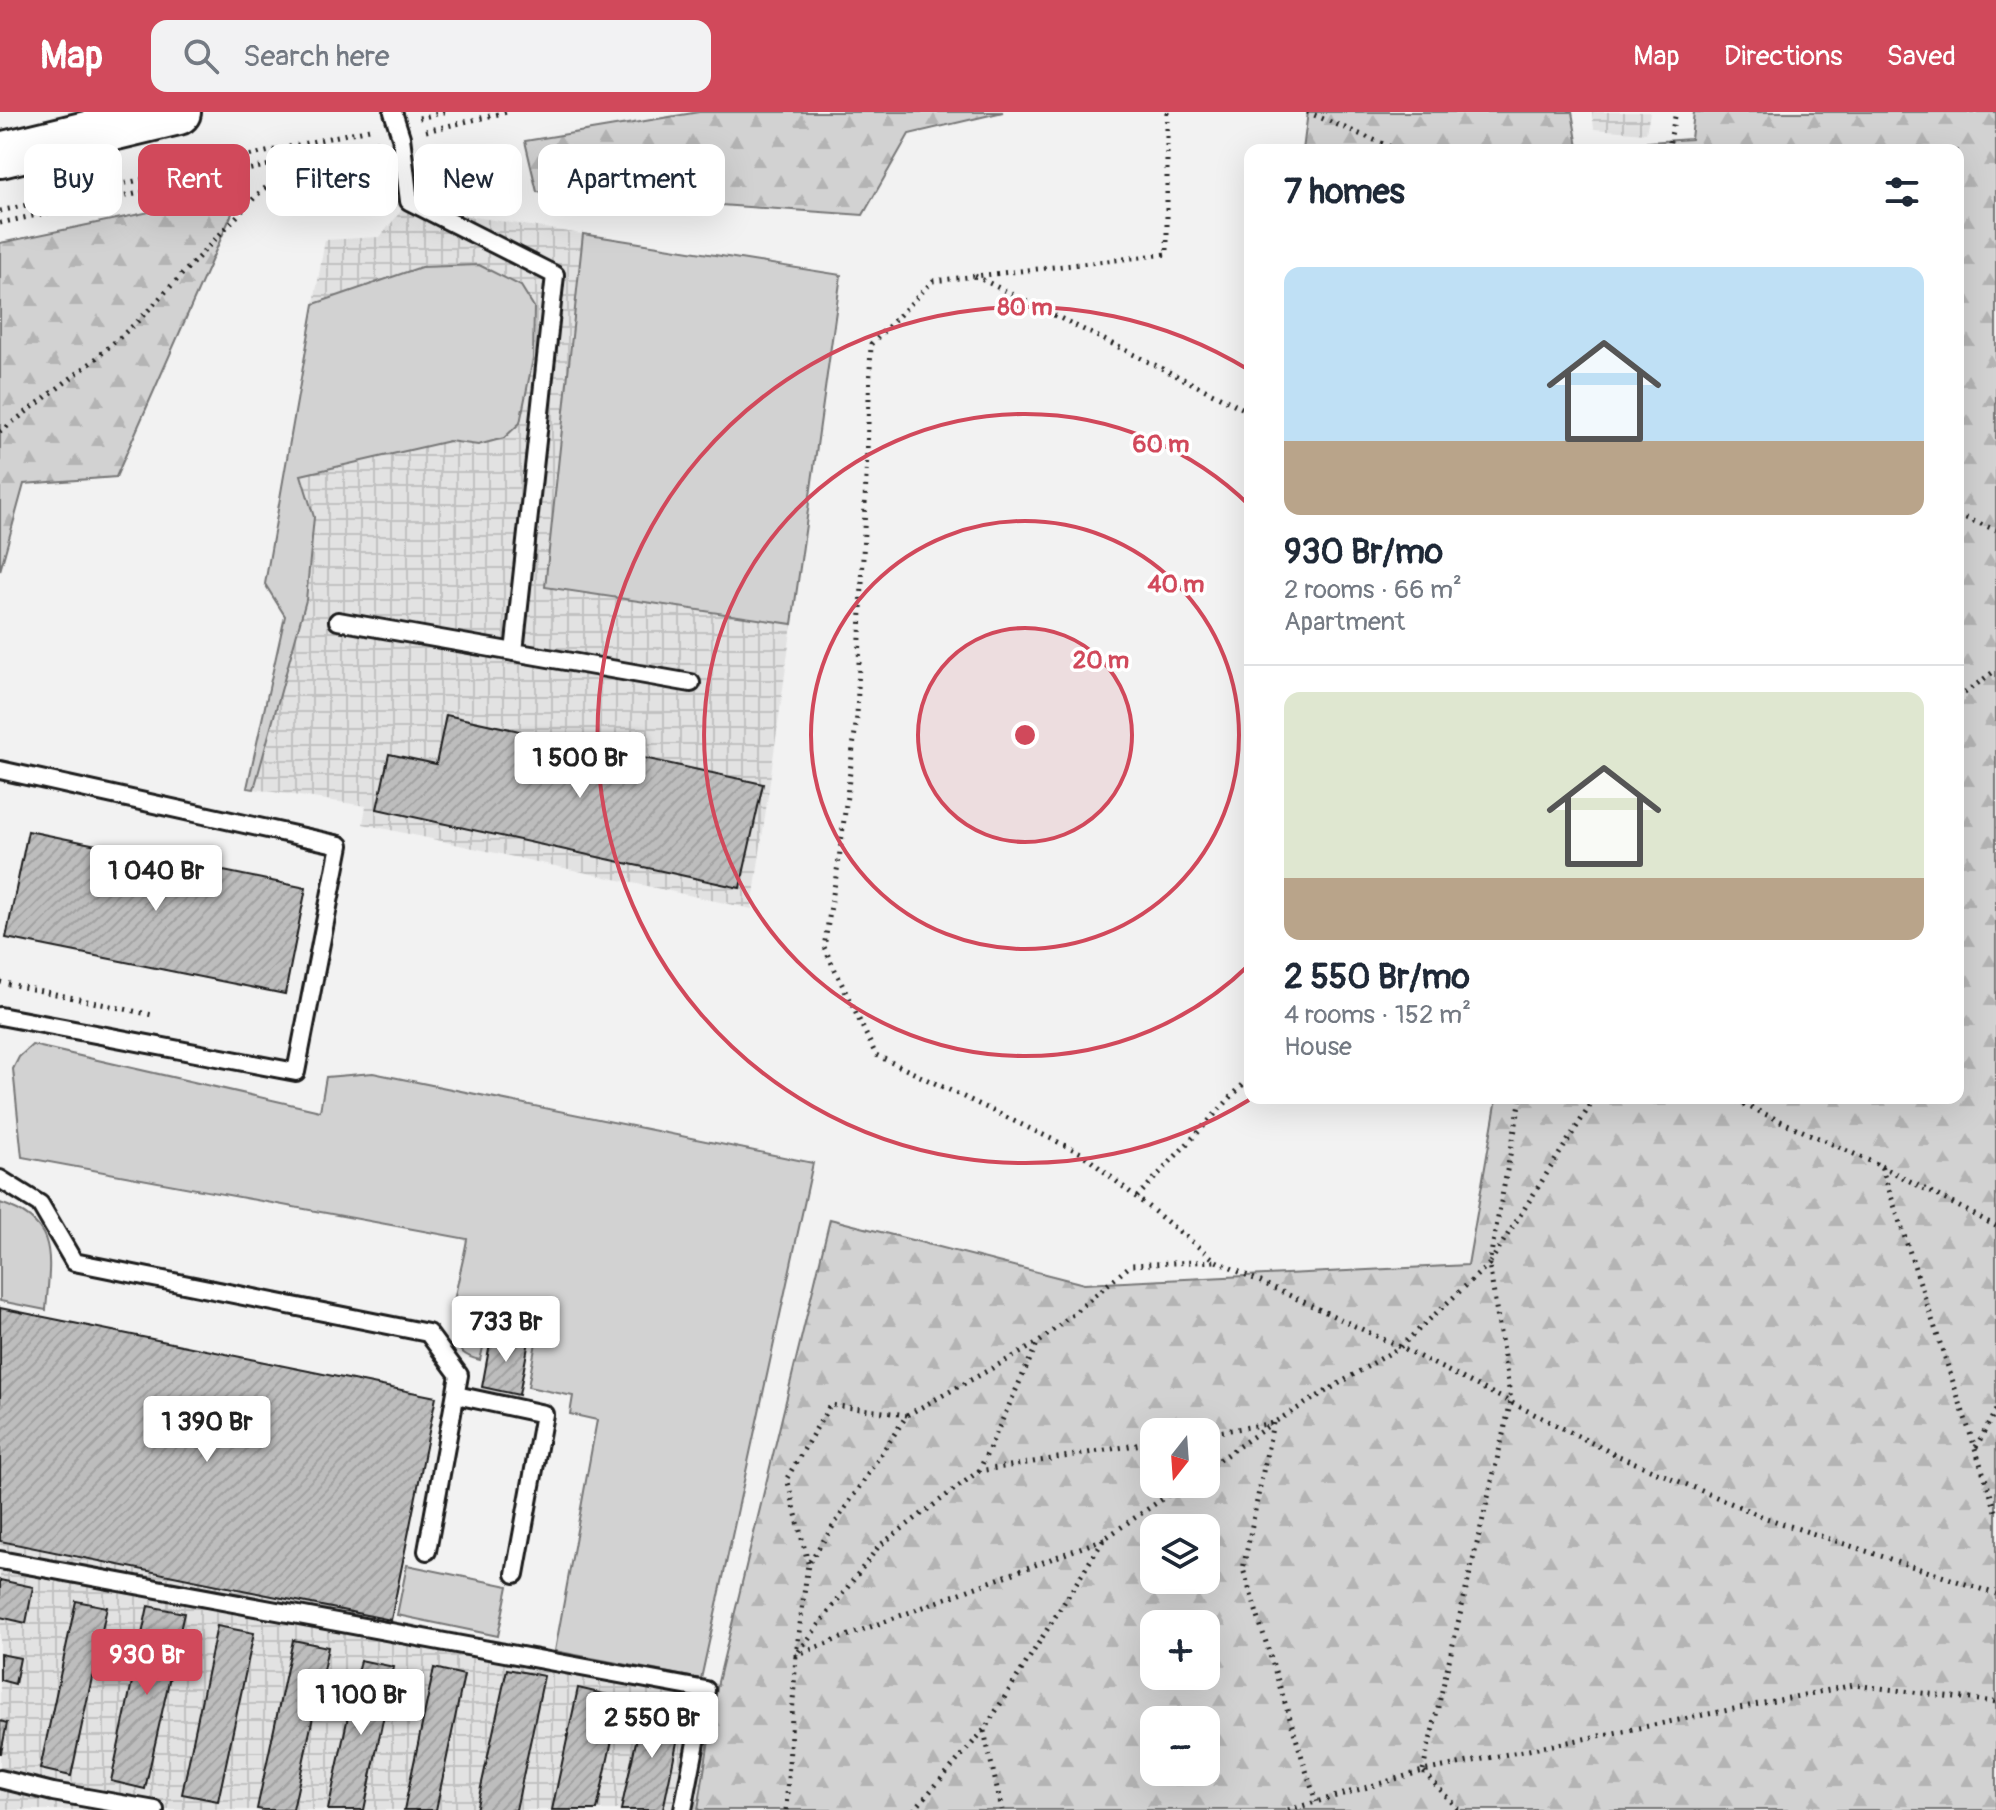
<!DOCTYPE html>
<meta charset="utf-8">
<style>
:root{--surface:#fff;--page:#f2f2f3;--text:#1f2937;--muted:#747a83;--line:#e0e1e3;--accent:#d1495b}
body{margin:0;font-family:Pangolin,sans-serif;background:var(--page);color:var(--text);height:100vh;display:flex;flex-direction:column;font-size:30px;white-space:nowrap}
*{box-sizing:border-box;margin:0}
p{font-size:26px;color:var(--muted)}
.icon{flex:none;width:44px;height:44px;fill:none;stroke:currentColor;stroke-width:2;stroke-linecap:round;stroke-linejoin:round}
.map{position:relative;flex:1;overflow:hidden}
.details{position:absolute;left:1244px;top:32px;width:720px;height:960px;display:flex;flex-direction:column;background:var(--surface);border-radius:16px;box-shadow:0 8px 32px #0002}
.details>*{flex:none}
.guide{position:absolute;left:24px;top:32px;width:760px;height:72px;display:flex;gap:16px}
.needle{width:52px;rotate:197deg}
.fabs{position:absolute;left:1140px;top:1306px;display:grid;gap:16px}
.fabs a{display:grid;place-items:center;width:80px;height:80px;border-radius:16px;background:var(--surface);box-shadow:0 8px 32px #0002;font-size:40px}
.price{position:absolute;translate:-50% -68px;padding:0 18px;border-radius:8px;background:#fff;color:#222;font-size:26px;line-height:52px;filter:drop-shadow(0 2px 4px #0008)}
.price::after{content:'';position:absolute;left:50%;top:48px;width:24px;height:18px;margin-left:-12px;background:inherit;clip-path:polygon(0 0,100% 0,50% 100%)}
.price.selected{background:var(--accent);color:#fff}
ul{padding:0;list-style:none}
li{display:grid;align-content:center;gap:16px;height:424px;padding:0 40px}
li+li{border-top:2px solid var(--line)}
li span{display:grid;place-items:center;height:248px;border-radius:16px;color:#555}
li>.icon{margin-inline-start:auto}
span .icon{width:144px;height:144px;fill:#fffc;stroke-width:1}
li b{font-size:34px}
h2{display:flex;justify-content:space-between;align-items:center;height:96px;padding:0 40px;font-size:34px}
.pill{padding:0 28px;border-radius:16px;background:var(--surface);box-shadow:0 8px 32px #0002;font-size:28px;line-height:72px}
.pill.selected{background:var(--accent);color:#fff}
header{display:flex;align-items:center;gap:48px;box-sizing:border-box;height:112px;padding:0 40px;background:var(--accent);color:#fff}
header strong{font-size:38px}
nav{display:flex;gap:44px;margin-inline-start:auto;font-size:28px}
.search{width:560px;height:72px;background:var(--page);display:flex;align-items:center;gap:20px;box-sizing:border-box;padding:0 28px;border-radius:16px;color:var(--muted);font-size:30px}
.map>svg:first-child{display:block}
</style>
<header>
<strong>Map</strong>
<div class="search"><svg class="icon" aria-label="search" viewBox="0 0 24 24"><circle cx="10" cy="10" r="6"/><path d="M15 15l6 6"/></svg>Search here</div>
<nav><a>Map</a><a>Directions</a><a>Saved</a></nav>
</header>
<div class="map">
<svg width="1996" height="1698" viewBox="0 0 1996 1698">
<defs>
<pattern id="industrial-grid" width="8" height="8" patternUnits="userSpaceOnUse" patternTransform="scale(2)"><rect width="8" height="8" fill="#e2e2e2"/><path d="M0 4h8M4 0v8" fill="none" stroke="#c1c1c1"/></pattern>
<pattern id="forest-firs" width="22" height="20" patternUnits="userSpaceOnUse" patternTransform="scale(2)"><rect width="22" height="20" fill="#d2d2d2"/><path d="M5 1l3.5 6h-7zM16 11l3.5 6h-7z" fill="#b4b4b4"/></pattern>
<pattern id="building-hatch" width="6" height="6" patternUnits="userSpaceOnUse" patternTransform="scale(2)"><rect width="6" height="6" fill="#bdbdbd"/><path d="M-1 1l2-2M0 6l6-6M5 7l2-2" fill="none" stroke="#a2a2a2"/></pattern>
</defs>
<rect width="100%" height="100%" fill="#f2f2f2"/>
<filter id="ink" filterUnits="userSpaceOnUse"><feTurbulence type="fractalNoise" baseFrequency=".0125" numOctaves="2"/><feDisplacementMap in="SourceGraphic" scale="16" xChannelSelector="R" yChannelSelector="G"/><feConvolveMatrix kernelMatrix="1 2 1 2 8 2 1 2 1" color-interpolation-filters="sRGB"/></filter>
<g filter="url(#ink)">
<g fill="url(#industrial-grid)">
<polygon points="1592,0 1650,0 1646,21 1594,17"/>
<polygon points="409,89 468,104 841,163 752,797 363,712 366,694 247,676 285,504 265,472 325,128 380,125"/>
<polygon points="0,1430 391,1508 718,1570 698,1698 0,1698"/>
</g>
<g fill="#d2d2d2" stroke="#777" stroke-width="2">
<polygon points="583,122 841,163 792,512 545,475"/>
<polygon points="479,153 521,174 534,195 533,247 520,311 504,326 478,333 449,329 301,363 314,405 306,488 254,677 247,676 285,504 265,472 314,192 421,155"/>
<path d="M32,933L320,999L326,965L373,961L813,1051L701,1567L555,1539L597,1308L570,1302L573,1284L528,1275L538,1219L489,1211L480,1248C466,1245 456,1238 452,1224C447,1205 464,1149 467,1127L22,1045L13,957L19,945Z"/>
<path d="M0,1091C60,1110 50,1146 46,1198L0,1189Z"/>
<polygon points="407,1453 508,1474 498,1524 397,1503"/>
</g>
<g fill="url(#forest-firs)" stroke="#777" stroke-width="2" fill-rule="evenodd">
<polygon points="699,0 1003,0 909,22 863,103 537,80 525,29"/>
<path d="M1308,0H1572L1578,35L1691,27L1694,0H1996V1698H698L718,1570L830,1107L1084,1172L1468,1153L1497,986H1958V38H1303ZM1154,1320H1206V1372H1154ZM1206,1416V1468H1154V1416ZM1154,1512H1206V1564H1154ZM1154,1608H1206V1660H1154Z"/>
<polygon points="241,81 116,365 24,372 0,459 0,131"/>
</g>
<g fill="url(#building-hatch)" stroke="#1c1c1c" stroke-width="2">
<polygon points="446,603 763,672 740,776 377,697 389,642 436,652"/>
<polygon points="28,719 306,776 285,882 6,826"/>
<polygon points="0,1196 436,1285 391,1508 0,1429"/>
<polygon points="492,1221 529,1229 519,1283 482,1275"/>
<polygon points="0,1468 33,1475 26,1511 0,1505"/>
<polygon points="76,1489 107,1495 71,1664 40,1657"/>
<polygon points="148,1494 184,1501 145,1677 111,1669"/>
<polygon points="217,1514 254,1521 218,1689 182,1682"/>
<polygon points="293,1528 328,1535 293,1698 263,1698 257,1697"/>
<polygon points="0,1542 20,1546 15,1572 0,1568"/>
<polygon points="360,1548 394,1555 364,1698 328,1698"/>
<polygon points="434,1556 464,1563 436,1698 404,1698"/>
<polygon points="507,1557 544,1564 516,1698 476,1698"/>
<polygon points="578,1576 621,1586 597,1698 552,1698"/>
<polygon points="644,1593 683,1601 663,1698 621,1698"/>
<polygon points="0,1609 7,1611 1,1641 0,1641"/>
</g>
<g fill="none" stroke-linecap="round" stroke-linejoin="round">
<g stroke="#1c1c1c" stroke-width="22">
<g id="service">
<polyline points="393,0 401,25 409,89 555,163 514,540 691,571"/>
<polyline points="338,509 514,540"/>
<polyline points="0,658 340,733 296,960 0,904"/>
<polyline points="0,1067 40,1092 74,1150 428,1221 459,1263 427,1439"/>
<polyline points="456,1283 544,1302 515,1462"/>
<polyline points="0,1448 706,1578 683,1698"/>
<polyline points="0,1667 53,1680 155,1698"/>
</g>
</g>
<g stroke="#1c1c1c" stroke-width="50">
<polyline id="secondary" points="0,43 178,0"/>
</g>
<g stroke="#1c1c1c" stroke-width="5" stroke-dasharray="2 6" stroke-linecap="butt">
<polyline points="1167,0 1167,142 933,169 871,232 857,604 839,747 824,835 876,943 1081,1041 1216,1149 1400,1235 1614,1342 1766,1406 1996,1482"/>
<polyline points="1307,0 1398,38"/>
<polyline points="419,6 445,0"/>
<polyline points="426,19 507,0"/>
<polyline points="1668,38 1676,0"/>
<polyline points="0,99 374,16"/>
<polyline points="0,111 377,30"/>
<polyline points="975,164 1250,300"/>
<polyline points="0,320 92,250 137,210 258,82 300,47"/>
<polyline points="1958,403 1996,418"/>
<polyline points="1958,586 1996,558"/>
<polyline points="0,870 152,903"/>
<polyline points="1729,986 1881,1054 1996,1399"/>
<polyline points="1881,1054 1996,1114"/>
<polyline points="1137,1085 1250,965"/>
<polyline points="1273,1311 1243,1457 1316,1690"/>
<polyline points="1206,1322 1273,1311 1400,1235 1489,1152 1521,986"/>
<polyline points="1976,1335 1996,1298"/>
<polyline points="1206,1357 1271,1312"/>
<polyline points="979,1359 1037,1232"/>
<polyline points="1104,1427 796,1543 808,1452 907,1303 1038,1231 1131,1153 1216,1149"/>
<polyline points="808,1451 787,1366 830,1293 907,1303"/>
<polyline points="984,1619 1002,1698"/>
<polyline points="1423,1658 1511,1289 1489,1152 1595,986"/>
<polyline points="1424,1660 1459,1698"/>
<polyline points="786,1698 796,1543 879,1434 979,1359 1154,1330"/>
<polyline points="914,1698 984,1618 1104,1427 1184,1372"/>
<polyline points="1288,1698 1423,1659 1854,1573 1996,1590"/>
</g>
<use href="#service" stroke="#fff" stroke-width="16"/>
<use href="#secondary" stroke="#fff" stroke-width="44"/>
</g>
</g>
<circle cx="1025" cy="623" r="107" fill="#d1495b" fill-opacity=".12"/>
<g fill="none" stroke="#d1495b" stroke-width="4">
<circle cx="1025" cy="623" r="107"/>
<circle cx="1025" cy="623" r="214"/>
<path d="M1250 852A321 321 0 1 1 1250 394"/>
<path d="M1249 988A428 428 0 1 1 1249 258"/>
</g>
<circle cx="1025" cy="623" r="12" fill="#d1495b" stroke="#fff" stroke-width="4"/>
<g font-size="24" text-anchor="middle" font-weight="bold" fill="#d1495b" stroke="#fff" stroke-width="7" stroke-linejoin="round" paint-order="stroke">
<text x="1025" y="203">80 m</text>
<text x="1161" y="340">60 m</text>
<text x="1176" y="480">40 m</text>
<text x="1101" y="556">20 m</text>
</g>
</svg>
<div class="fabs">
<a><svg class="needle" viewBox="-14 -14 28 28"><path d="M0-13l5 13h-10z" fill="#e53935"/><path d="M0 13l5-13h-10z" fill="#747a83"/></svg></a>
<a><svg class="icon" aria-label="layers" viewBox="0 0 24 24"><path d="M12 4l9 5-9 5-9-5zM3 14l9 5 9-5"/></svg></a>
<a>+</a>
<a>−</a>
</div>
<b class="price" style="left:580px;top:688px">1 500 Br</b>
<b class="price" style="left:156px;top:801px">1 040 Br</b>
<b class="price" style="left:506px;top:1252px">733 Br</b>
<b class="price" style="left:207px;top:1352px">1 390 Br</b>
<b class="price selected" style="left:147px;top:1585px">930 Br</b>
<b class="price" style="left:361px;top:1625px">1 100 Br</b>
<b class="price" style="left:652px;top:1648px">2 550 Br</b>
<div class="guide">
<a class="pill">Buy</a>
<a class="pill selected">Rent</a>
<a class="pill">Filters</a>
<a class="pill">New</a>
<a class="pill">Apartment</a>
</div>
<section class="details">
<h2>7 homes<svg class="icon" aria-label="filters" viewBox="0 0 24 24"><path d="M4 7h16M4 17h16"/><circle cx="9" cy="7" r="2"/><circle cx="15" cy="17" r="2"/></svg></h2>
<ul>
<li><span style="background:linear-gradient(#bfe0f5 70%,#b9a48a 0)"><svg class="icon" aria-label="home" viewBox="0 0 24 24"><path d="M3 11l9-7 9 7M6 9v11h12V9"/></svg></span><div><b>930 Br/mo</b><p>2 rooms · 66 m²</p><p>Apartment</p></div></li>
<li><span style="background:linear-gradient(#dfe7d0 75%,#b9a48a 0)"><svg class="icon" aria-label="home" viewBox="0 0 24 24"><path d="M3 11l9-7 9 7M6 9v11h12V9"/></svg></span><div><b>2 550 Br/mo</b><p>4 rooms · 152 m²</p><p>House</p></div></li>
</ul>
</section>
</div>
